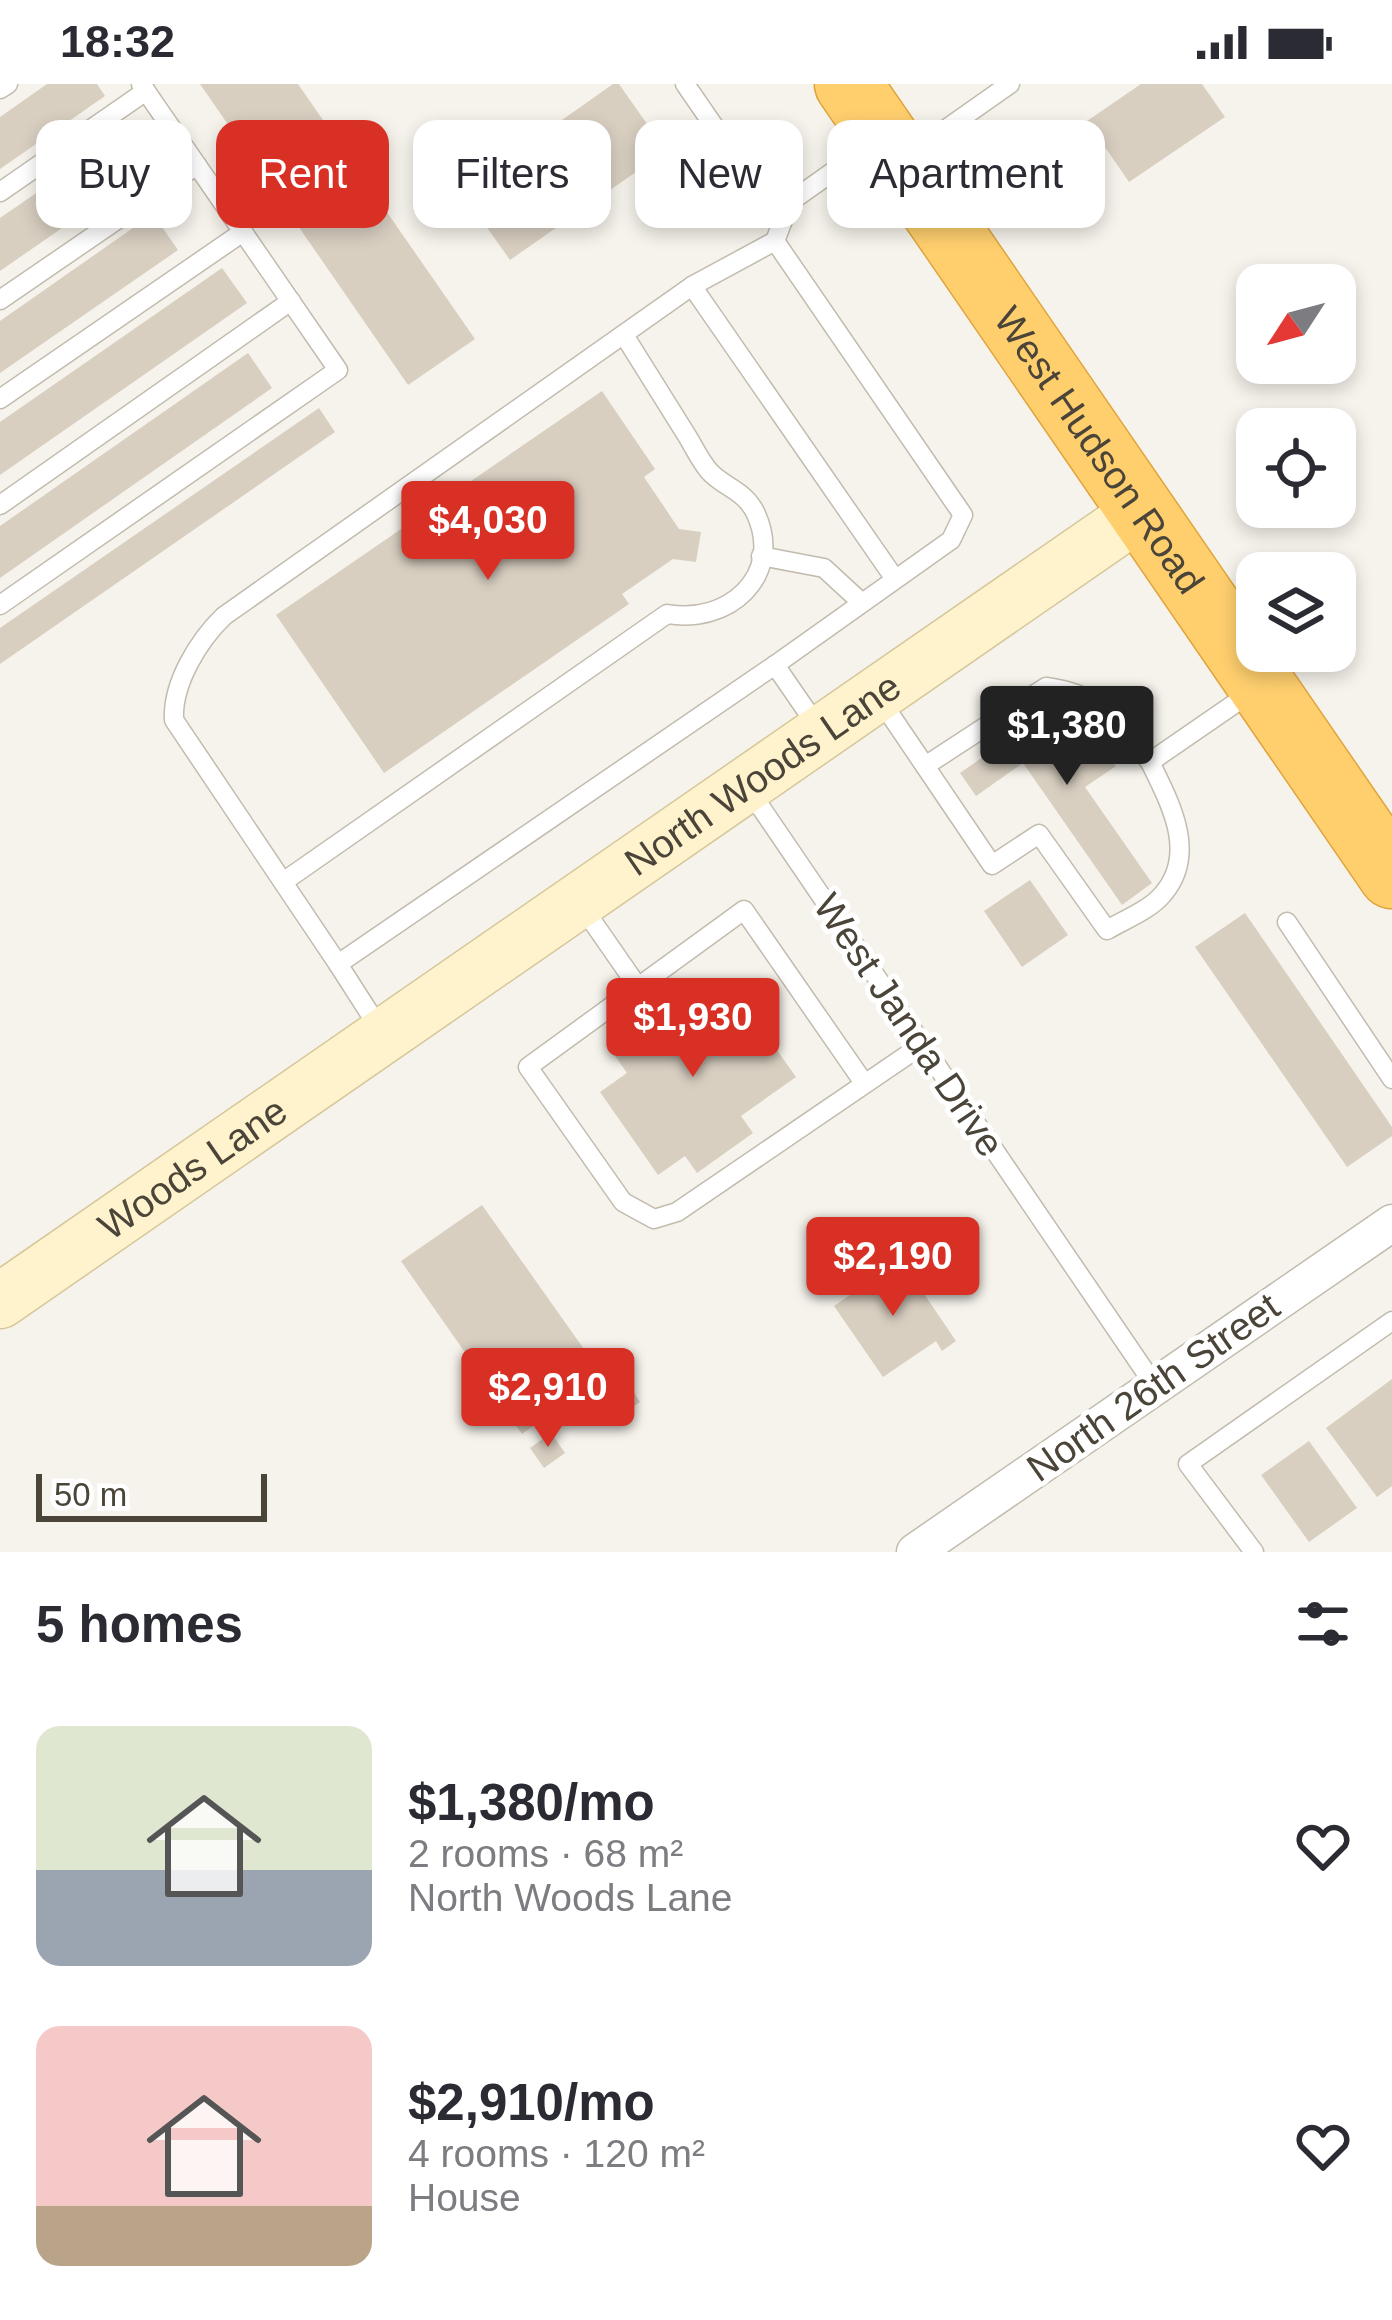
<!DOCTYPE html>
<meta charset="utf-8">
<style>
:root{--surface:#fff;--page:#f7f7f7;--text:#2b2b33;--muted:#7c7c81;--accent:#d93025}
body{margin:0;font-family:Helvetica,sans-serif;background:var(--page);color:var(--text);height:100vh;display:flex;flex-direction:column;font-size:45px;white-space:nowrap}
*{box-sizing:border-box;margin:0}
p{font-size:39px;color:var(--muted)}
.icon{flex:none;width:66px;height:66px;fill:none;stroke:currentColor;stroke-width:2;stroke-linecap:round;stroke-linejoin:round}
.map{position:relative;height:1468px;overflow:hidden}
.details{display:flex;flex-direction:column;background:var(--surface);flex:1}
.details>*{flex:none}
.hud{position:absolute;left:36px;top:36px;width:1320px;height:108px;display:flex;gap:24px}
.needle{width:78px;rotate:234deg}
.tools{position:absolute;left:1236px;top:180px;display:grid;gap:24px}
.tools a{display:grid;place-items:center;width:120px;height:120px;border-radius:24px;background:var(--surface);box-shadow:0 6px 18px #0003;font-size:60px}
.scale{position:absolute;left:36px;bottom:30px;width:231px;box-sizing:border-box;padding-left:12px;border:6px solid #4b4439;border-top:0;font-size:33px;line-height:42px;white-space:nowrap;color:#4b4439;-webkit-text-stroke:9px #fff;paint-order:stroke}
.price{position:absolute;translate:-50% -102px;padding:0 27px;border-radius:12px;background:var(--accent);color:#fff;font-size:39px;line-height:78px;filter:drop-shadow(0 3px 6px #0008)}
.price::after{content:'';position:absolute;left:50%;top:72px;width:36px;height:27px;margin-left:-18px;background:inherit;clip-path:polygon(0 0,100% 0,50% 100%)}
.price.selected{background:#222;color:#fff}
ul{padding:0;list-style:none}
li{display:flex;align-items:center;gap:36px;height:300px;padding:0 36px}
li span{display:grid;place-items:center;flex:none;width:336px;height:240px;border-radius:24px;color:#555}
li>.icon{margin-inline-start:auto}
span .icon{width:144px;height:144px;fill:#fffc;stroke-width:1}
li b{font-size:51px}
h2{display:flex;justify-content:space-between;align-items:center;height:144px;padding:0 36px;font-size:51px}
.tag{padding:0 42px;border-radius:24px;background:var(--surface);box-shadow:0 6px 18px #0003;font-size:42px;line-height:108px}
.tag.selected{background:var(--accent);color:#fff}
.status{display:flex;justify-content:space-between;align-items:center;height:84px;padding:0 60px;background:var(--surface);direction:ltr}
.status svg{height:33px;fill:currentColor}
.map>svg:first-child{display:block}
</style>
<div class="status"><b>18:32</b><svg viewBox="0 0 49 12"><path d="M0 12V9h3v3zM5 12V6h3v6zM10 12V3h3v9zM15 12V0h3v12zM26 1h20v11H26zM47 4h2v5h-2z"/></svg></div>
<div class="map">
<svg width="1392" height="1468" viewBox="0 0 1392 1468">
<rect width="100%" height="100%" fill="#f6f3ec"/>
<g fill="#d8cfc1">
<polygon points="47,0 97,0 105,12 0,85 0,33"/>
<polygon points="200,0 298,0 475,255 408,301"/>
<polygon points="613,0 619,0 666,67 510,176 461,107"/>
<polygon points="1141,0 1202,0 1225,33 1129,98 1087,37"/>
<polygon points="129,45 153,81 0,187 0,134"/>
<polygon points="153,130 178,166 0,289 0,237"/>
<polygon points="222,184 247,219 0,391 0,338"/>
<polygon points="248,269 272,304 0,494 0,442"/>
<polygon points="602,307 655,385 644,393 679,445 701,448 696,478 673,475 622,510 629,520 384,689 276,531"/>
<polygon points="319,324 335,348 0,580 0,544"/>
<polygon points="1067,614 1116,682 1085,703 1152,799 1122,821 1023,679 976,712 960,689"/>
<polygon points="1030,796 1068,851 1022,883 984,827"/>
<polygon points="1245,829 1392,1043 1392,1052 1347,1083 1195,863"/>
<polygon points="693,902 712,929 738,911 796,993 741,1032 753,1049 697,1089 685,1072 658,1091 600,1008 627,989 608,962"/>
<polygon points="482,1121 603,1292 522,1350 401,1177"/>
<polygon points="901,1176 956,1257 942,1267 936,1257 883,1293 834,1222"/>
<polygon points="624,1294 640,1318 617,1334 600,1310"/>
<polygon points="1392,1295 1392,1402 1377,1413 1326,1344"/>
<polygon points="551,1349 565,1369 544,1384 530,1364"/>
<polygon points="1309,1357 1357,1424 1309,1458 1261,1391"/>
</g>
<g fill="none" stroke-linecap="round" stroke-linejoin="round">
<g stroke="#c2bbae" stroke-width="21">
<g id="lane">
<polyline points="685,0 745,87 790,118"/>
<polyline points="0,5 8,0"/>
<polyline points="909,71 1010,0"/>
<polyline points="0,108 146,7"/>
<polyline points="692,202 895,495"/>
<polyline points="0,216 197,81"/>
<polyline points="0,315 243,148"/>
<polyline points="0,421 291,217"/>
<polyline points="761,472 824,484 862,519"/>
<polyline points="0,521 338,286 141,0"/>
<polyline points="775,581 951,456 963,431 775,157"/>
<path d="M881,617L925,682L1046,603C1104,611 1115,635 1150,678L1253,607"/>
<path d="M817,642L775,581L338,880L174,636C172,600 198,557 224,532L692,202L775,157L790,118L876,57"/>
<path d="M925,682L992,781L1039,750L1107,846C1124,836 1150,826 1163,810C1198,769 1170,719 1150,678"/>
<polyline points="749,706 1155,1302"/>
<path d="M283,798L667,530C728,541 784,492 756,430C745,406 723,403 709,387C699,375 692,359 684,347C664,315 644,283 624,251"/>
<polyline points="581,821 638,903"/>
<polyline points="1287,838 1392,995"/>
<polyline points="338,880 381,947"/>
<polyline points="864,999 744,826 528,983 623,1118 654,1135 677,1128 922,961"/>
<polyline points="1254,1468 1188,1380 1392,1237"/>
</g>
</g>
<g stroke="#c2bbae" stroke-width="39">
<polyline id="street" points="915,1468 1392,1139"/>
</g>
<g stroke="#d6c79b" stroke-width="57">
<g id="secondary">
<path id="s1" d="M0,1217L1142,427"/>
</g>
</g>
<g stroke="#e0a43c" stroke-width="69">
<g id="highway">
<path id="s2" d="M848,0L1392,791"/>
</g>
</g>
<use href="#lane" stroke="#fff" stroke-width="18"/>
<use href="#street" stroke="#fff" stroke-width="36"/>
<use href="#secondary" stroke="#fff3cd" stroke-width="54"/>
<use href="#highway" stroke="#ffcf6e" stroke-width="66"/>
</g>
<g text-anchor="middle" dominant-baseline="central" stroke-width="10" stroke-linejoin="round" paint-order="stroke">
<g font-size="39" fill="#4b4439" stroke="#fff">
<text stroke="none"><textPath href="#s2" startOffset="444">West Hudson Road</textPath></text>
<text stroke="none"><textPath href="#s1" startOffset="927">North Woods Lane</textPath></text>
<text transform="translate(909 941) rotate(56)">West Janda Drive</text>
<text stroke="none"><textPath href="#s1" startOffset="234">Woods Lane</textPath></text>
<text transform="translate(1153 1303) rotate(-35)">North 26th Street</text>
</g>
</g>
</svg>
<div class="tools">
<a><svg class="needle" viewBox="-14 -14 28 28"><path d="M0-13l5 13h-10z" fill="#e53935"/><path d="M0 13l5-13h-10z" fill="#7c7c81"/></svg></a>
<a><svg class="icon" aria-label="locate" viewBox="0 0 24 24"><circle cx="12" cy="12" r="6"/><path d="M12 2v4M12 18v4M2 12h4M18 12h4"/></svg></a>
<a><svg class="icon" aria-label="layers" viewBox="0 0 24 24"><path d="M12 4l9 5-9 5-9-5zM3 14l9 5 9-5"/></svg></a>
</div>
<div class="scale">50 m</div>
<b class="price" style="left:488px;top:499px">$4,030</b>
<b class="price selected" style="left:1067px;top:704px">$1,380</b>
<b class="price" style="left:693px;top:996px">$1,930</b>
<b class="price" style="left:893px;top:1235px">$2,190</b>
<b class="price" style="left:548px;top:1366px">$2,910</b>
<div class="hud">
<a class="tag">Buy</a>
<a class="tag selected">Rent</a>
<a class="tag">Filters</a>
<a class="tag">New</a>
<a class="tag">Apartment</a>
</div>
</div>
<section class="details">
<h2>5 homes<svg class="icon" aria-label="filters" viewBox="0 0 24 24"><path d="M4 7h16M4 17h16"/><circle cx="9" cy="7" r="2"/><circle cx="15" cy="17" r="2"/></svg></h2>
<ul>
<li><span style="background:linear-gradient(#dfe7d0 60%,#9aa5b1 0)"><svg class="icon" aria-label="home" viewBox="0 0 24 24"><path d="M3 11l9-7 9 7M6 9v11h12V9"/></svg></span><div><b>$1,380/mo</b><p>2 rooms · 68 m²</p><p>North Woods Lane</p></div><svg class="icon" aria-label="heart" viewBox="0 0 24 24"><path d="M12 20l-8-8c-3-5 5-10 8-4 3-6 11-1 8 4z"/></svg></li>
<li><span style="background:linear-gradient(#f6c9c9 75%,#b9a48a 0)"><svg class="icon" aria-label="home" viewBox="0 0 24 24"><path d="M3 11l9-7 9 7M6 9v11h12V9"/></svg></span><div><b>$2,910/mo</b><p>4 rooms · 120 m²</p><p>House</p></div><svg class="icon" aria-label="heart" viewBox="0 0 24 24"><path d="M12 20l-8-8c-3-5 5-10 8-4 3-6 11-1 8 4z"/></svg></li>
</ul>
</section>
